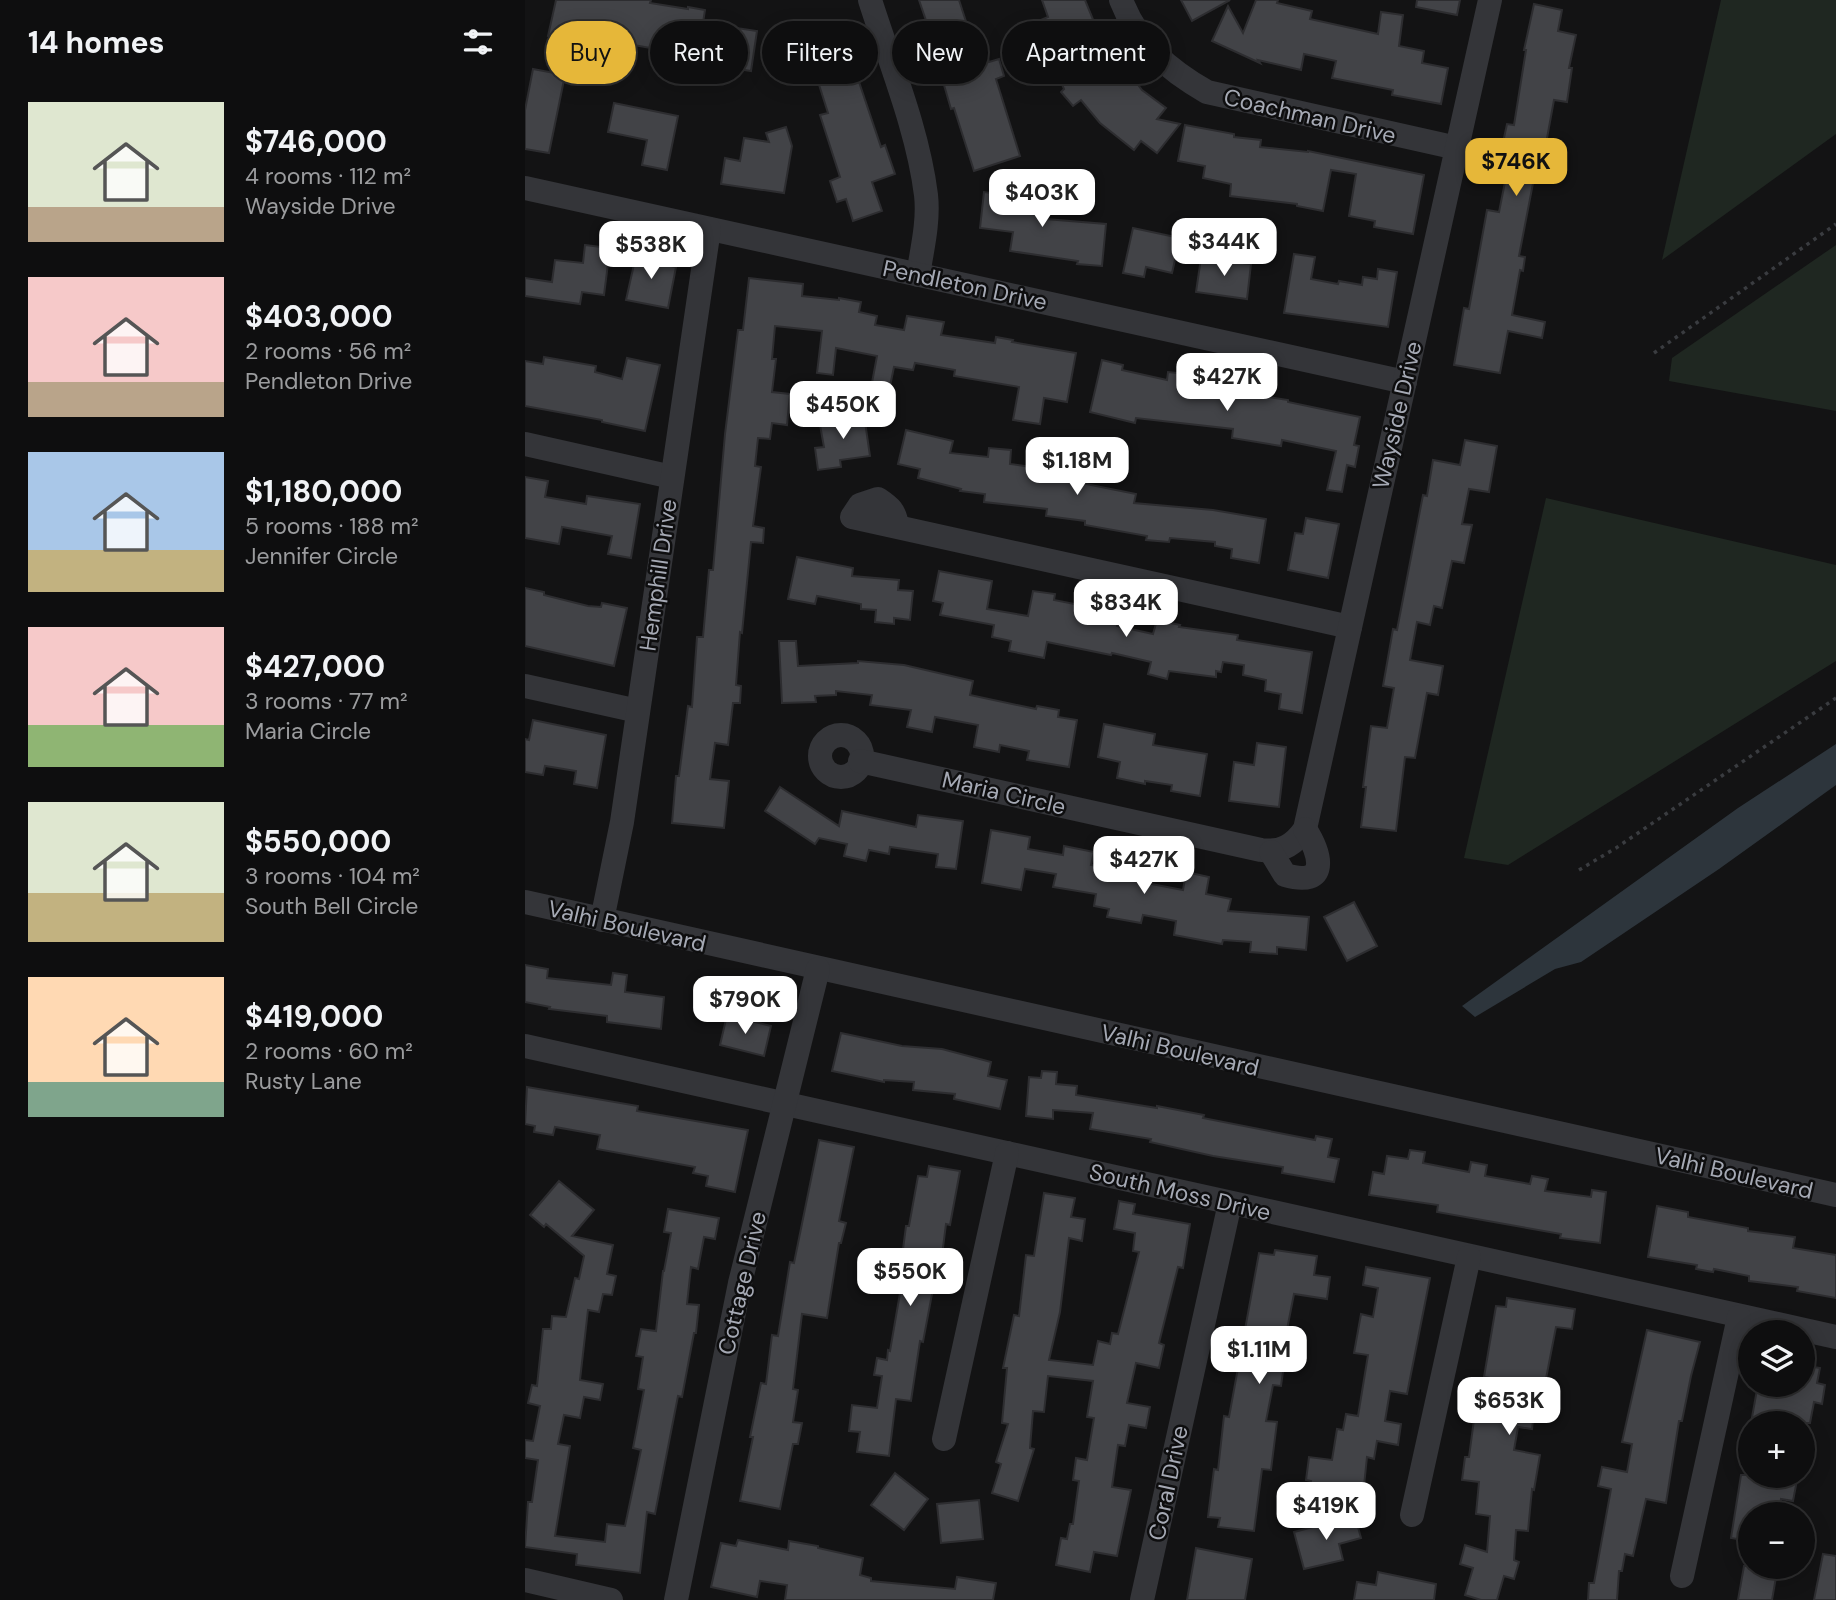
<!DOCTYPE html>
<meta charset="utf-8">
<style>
:root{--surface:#0e0e0f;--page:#171718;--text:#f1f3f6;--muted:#9b9c9e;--line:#2e2e2f;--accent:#e6b739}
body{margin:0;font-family:"DM Sans",sans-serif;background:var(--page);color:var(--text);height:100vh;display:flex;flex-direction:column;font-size:26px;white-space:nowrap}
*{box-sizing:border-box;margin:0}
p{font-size:23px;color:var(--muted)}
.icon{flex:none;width:38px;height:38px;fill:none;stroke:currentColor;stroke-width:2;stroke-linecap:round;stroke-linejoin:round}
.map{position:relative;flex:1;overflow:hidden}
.details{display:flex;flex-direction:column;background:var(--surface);width:525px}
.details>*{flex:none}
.banner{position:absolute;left:21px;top:21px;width:665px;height:63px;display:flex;gap:14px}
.buttons{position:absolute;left:1213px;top:1320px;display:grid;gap:14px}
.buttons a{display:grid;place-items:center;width:77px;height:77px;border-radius:50%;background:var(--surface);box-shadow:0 4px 18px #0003,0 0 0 2px var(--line);font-size:35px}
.price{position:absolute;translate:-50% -60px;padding:0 16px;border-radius:14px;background:#fff;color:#222;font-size:23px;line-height:46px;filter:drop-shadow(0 2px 4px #0008)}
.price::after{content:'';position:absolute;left:50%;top:42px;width:21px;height:16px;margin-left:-10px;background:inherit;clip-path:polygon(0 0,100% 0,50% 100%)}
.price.on{background:var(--accent);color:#111}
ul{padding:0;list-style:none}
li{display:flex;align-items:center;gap:21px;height:175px;padding:0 28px}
li span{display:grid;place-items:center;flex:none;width:196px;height:140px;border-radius:0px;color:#555}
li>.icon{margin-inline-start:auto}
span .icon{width:84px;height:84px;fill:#fffc;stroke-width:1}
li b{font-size:30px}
h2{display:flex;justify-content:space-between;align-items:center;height:84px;padding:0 28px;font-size:30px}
.tag{padding:0 24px;border-radius:32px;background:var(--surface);box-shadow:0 4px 18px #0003,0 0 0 2px var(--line);font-size:24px;line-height:63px}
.tag.on{background:var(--accent);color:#111}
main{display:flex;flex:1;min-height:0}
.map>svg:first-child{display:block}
</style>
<main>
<section class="details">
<h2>14 homes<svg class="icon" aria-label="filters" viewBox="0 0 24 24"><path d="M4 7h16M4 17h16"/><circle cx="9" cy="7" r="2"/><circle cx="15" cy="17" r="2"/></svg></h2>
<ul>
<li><span style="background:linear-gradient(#dfe7d0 75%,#b9a48a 0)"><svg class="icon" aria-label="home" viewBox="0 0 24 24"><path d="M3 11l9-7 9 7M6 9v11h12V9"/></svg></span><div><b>$746,000</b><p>4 rooms · 112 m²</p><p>Wayside Drive</p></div></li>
<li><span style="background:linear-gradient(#f6c9c9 75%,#b9a48a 0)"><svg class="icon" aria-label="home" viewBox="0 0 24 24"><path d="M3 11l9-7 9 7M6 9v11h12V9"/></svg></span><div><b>$403,000</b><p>2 rooms · 56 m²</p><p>Pendleton Drive</p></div></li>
<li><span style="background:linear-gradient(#a9c7e8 70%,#c2b280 0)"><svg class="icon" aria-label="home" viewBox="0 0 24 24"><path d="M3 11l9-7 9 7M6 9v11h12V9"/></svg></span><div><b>$1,180,000</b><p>5 rooms · 188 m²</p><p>Jennifer Circle</p></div></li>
<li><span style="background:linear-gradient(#f6c9c9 70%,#8fb573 0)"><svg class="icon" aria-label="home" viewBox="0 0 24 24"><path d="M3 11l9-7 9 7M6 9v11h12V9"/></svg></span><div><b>$427,000</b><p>3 rooms · 77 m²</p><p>Maria Circle</p></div></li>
<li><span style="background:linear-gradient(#dfe7d0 65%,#c2b280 0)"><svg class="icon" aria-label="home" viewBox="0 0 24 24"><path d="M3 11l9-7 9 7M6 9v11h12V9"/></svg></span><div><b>$550,000</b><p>3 rooms · 104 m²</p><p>South Bell Circle</p></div></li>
<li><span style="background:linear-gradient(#ffd9b3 75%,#7fa58c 0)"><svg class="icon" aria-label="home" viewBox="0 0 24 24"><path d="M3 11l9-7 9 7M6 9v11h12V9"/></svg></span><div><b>$419,000</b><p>2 rooms · 60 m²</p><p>Rusty Lane</p></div></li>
</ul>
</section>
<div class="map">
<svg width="1311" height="1600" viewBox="0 0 1311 1600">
<rect width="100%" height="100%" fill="#131314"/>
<g fill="#1f2721">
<polygon points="1196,0 1311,0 1311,134 1137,260"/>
<polygon points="1311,245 1311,411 1144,381 1147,358"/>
<polygon points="1021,498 1311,565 1311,661 983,865 939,858"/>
</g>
<polygon fill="#2d353c" points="1311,744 1311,785 1194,869 1056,962 1030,969 950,1017 937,1006 1213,808"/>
<g fill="#424347" stroke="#2d2d30" stroke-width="2">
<polygon points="31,0 126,0 125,3 163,9 163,7 180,10 178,23 232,31 226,71 171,62 171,66 142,61 143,51 51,35 50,41 23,36"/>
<polygon points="394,0 434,0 447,40 457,37 464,62 474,59 479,76 471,79 495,156 449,171 429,108 426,109 419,85 436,80 423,39 409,44"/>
<polygon points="517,0 560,0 592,78 602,70 617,90 641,108 632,119 655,124 632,153 616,141 609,150 575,123 556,100 548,106 536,92 539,89 511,22 523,17"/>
<polygon points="656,0 705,0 667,21"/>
<polygon points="731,0 753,0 752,3 787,11 785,19 853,34 856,12 878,15 874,46 899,51 897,63 923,68 916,104 867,95 868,90 807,78 811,61 779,54 776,70 733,60 735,63 687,41 703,6 718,33"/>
<polygon points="892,0 935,0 932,15 891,7"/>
<polygon points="1009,4 1037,10 1033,31 1051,35 1044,68 1047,68 1042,102 1029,100 1018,160 1021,161 1018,179 1009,178 994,256 1000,257 998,271 995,270 987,315 1020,322 1017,338 983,331 975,373 929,365 939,308 944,309 962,210 974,212 982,172 972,170 982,124 989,125 1001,50 999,50"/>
<polygon points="322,21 331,48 316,53 327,84 334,82 356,147 360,145 370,174 347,182 357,211 328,221 321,199 312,202 305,181 315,177 295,115 303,113 289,69 259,79 245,34 262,28 266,39"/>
<polygon points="8,69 40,75 24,153 0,149 0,110"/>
<polygon points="89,103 153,116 142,170 117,165 122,140 83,132"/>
<polygon points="660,125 709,134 709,137 736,140 735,147 783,152 783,151 899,175 888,234 849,227 850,221 824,216 831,174 806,170 798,211 772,206 772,204 705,196 706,184 678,178 680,166 653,161"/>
<polygon points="261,127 267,146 259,193 196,184 200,158 215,161 219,138 244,142 241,133"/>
<polygon points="491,188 515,192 514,205 522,206 521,219 581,224 577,266 552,264 553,261 485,251 488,232 455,228 459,192 490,196"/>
<polygon points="608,228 655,238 647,273 621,267 619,277 598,273"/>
<polygon points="60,245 85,248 79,295 57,292 55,304 0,296 0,278 27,282 30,260 58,263"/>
<polygon points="112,251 139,256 137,264 151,267 143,308 101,300"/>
<polygon points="769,254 790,257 786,279 813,284 814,281 837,285 838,277 852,279 853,269 872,272 863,327 759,313"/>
<polygon points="676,258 726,264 722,299 671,292"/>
<polygon points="224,278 278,284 277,296 314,300 314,298 336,302 334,312 352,316 350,325 379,330 382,316 419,322 416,335 470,343 471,337 488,340 487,342 551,353 542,402 519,398 515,424 488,420 494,387 429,376 430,370 390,363 388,370 369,367 364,391 346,388 352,356 311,348 308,375 292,373 297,331 250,326 247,359 251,359 247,392 265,394 262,425 247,423 245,439 233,438 230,466 236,467 228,526 239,528 238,543 226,542 217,633 215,632 211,685 216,686 215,703 208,703 203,745 190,743 185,779 204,781 199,828 147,823 151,776 154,776 163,706 167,707 172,637 178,637 184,570 188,570 200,434 213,330 218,330"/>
<polygon points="19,357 71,366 70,372 97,379 102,358 135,365 120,431 77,422 77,420 0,406 0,361 18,364"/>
<polygon points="577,360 598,365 597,370 642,380 643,372 672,375 671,386 763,400 763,402 835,417 829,445 834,446 830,467 822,465 817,492 802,490 811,451 757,440 756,446 707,438 708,429 611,418 610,423 565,412"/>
<polygon points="338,408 345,456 315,460 316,467 293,470 290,448 299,447 295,425 323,420 322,411"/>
<polygon points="381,430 428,441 425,453 463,457 464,448 486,450 485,464 521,469 522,460 543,463 541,475 551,476 551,482 611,494 609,503 688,510 741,519 734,563 706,558 707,549 690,546 690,542 645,538 644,542 621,540 622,536 560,525 560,521 521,516 522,509 459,502 460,494 435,491 436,489 393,478 395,469 373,464"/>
<polygon points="940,440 972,446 964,492 944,489 937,524 947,525 939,563 927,561 917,608 909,606 905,625 892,622 885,660 918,666 913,695 902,693 890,758 880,757 871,831 836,827 841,787 838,787 846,726 862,728 869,688 858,686 868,629 872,630 898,495 902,496 908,460 935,465"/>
<polygon points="0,477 23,481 20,497 61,504 62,496 115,504 106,558 83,554 87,536 37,527 34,544 0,538"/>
<polygon points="781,518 814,524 803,578 763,570 770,533 778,534"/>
<polygon points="272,557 328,568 327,576 374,580 373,590 388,591 385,620 369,618 369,624 350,622 351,610 336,609 336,604 292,596 290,604 263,599"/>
<polygon points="414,571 467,581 462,609 503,616 508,591 530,594 529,600 595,613 592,626 628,634 632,620 655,625 654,627 713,635 712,640 787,652 777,713 754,709 756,694 740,691 741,680 718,675 719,665 698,662 696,672 691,671 691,677 644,671 642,679 623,674 626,662 587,653 586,655 522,642 519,658 484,651 486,641 467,637 469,625 415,615 418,603 408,601"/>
<polygon points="0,588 19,592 19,595 63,606 76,607 77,603 102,608 89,666 0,646"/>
<polygon points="254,641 271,641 273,666 333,663 333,661 379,665 448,681 445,695 511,709 512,706 534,710 533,717 552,720 544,767 502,760 504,751 475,745 474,752 449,747 453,725 410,717 407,732 382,727 386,710 345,705 347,695 311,691 311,695 290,696 291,702 257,703"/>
<polygon points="8,720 81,735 72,788 49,784 51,771 20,766 18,775 0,772 0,739 4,740"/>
<polygon points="579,724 630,734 628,745 682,754 675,796 646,791 647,785 620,781 620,784 592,778 595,762 573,757"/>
<polygon points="732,743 761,747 754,807 704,801 709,762 729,765"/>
<polygon points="255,787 314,826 317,811 391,827 393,815 438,821 431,869 411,867 413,854 365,847 364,854 344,850 341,861 319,856 322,844 294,838 290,844 240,811"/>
<polygon points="466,830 505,837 503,849 538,855 539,846 569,852 566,865 596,870 598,859 619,862 616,882 658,890 661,872 684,877 681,894 706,899 703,911 784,917 781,950 752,947 752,954 725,952 726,942 698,940 697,944 649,935 651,921 618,915 616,923 582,917 584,909 569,906 571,894 528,887 531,874 500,869 496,890 457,883"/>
<polygon points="829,902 852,946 822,961 799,917"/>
<polygon points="0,965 23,969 22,978 86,985 88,973 102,975 100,992 139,997 136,1029 82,1022 82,1016 24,1009 25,1007 0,1002"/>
<polygon points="202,1015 246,1026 239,1056 195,1045"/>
<polygon points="316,1033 377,1046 417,1049 466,1062 463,1076 482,1080 475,1109 429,1099 430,1094 388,1090 389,1082 359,1080 359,1082 307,1071"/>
<polygon points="517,1071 532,1072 531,1084 552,1086 551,1095 632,1108 632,1106 679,1115 678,1118 790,1140 791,1136 807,1139 803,1157 814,1159 809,1182 757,1173 758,1167 688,1156 625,1142 626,1139 565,1129 568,1113 528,1110 528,1119 501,1116 504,1077 516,1078"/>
<polygon points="2,1087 113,1106 112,1111 223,1130 210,1192 181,1186 183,1176 168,1173 170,1167 72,1149 75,1135 30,1127 28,1135 9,1132 10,1126 0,1124"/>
<polygon points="294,1140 329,1147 314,1221 321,1223 316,1243 314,1243 302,1318 277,1314 268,1389 273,1390 268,1422 277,1423 273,1444 268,1444 255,1509 215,1501 228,1437 225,1437 236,1383 241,1384 247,1335 253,1336 265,1262 269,1263"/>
<polygon points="885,1150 900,1152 898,1163 944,1172 946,1162 962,1165 960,1176 1005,1184 1007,1176 1023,1179 1020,1191 1066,1197 1067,1190 1081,1192 1075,1243 1035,1238 1036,1234 912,1212 913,1205 844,1195 848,1172 859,1174 862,1156 883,1159"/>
<polygon points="404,1166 435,1171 425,1225 421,1224 414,1279 410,1278 398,1342 395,1341 386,1401 371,1399 364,1456 332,1452 335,1432 324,1431 327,1405 352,1408 357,1376 349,1375 352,1358 362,1360 363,1350 365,1351 375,1293 379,1293 384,1258 377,1257 381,1226 384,1226 393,1176 402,1177"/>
<polygon points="34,1181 69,1210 47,1236 88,1245 82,1274 91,1276 87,1295 78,1294 74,1312 63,1310 55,1380 78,1384 75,1400 59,1397 55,1418 39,1415 33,1444 45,1446 30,1536 80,1542 82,1524 100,1526 116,1450 108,1448 119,1390 113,1389 118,1357 111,1356 116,1329 131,1331 138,1271 139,1271 146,1233 139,1232 143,1209 194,1218 190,1239 179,1237 173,1269 166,1267 162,1304 174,1305 171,1333 169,1333 157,1397 153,1396 130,1514 122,1512 115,1573 51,1565 52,1554 0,1547 3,1502 7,1502 13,1460 0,1458 0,1440 8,1441 15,1406 3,1403 7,1385 12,1386 18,1329 26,1329 27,1316 41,1317 50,1278 54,1279 59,1256 21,1224 19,1227 5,1215"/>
<polygon points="519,1193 550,1198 546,1217 560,1219 557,1241 544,1238 535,1312 524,1360 568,1365 573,1341 585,1344 587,1333 593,1334 614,1252 608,1251 610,1233 589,1229 594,1201 610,1204 608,1214 665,1224 658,1268 653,1267 634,1343 639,1345 634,1368 611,1363 602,1403 625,1407 621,1428 604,1425 600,1446 593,1445 587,1487 606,1490 592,1556 569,1552 565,1572 531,1565 536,1538 542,1539 545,1524 548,1524 554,1481 548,1480 551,1458 562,1460 569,1418 562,1417 568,1381 523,1376 519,1412 508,1411 505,1448 509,1449 493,1501 467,1493 476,1464 471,1462 483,1424 477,1423 482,1368 478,1368 489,1315 494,1316 501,1255 509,1256"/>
<polygon points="1132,1206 1163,1212 1163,1217 1223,1228 1223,1231 1270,1237 1268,1248 1311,1255 1311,1298 1272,1291 1273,1287 1224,1281 1224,1276 1189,1269 1188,1272 1171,1269 1172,1265 1123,1257"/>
<polygon points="750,1250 792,1256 789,1275 805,1277 802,1299 769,1294 755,1365 759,1365 756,1386 748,1385 741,1421 752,1422 746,1470 737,1469 729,1531 693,1527 695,1518 683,1517 689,1469 693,1470 699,1416 704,1417 734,1253 749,1255"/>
<polygon points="841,1267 905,1278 882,1394 865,1391 860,1421 876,1424 873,1445 852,1441 849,1459 842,1457 839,1486 818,1484 815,1509 783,1505 786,1481 781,1480 784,1457 807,1460 812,1429 818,1430 821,1414 833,1416 843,1355 829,1353 836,1314 848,1317 853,1288 838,1285"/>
<polygon points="982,1298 1050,1309 1047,1329 1031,1327 1019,1389 1012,1387 1007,1429 993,1427 989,1450 1015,1455 1009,1490 1007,1489 1003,1531 991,1530 989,1560 994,1562 989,1579 979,1576 972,1600 956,1600 940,1595 948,1568 935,1564 940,1545 962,1552 965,1516 951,1514 954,1482 937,1480 940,1457 944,1457 950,1412 967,1414 972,1379 959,1377 971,1306 981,1307"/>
<polygon points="1122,1330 1175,1342 1166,1376 1157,1421 1154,1421 1141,1503 1121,1499 1108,1556 1100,1554 1097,1571 1094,1571 1092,1600 1063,1600 1064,1583 1069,1583 1086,1489 1073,1486 1077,1467 1102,1472 1107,1444 1097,1442"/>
<polygon points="1278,1365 1295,1368 1292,1383 1300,1385 1297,1404 1289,1402 1285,1423 1226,1423 1233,1384 1278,1384"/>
<polygon points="370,1473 403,1499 379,1530 346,1505"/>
<polygon points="1216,1475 1273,1475 1268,1501 1256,1499 1254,1514 1225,1514 1225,1541 1206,1538"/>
<polygon points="454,1500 458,1539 416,1543 412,1504"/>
<polygon points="830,1516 836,1538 814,1544 818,1560 779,1569 769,1532"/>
<polygon points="213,1540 263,1550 264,1541 293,1546 293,1548 338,1558 335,1575 346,1578 346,1581 430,1589 432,1577 471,1583 468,1600 260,1600 262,1585 235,1581 232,1597 186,1587 196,1543 211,1546"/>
<polygon points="671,1548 727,1559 720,1600 662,1600"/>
<polygon points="1298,1554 1311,1556 1311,1600 1289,1600"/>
<polygon points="1219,1566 1253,1566 1247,1600 1213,1600"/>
<polygon points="853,1572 911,1584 909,1600 829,1600 832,1582 851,1585"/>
</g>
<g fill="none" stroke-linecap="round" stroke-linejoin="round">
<g stroke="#3a3c40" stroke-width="3.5" stroke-dasharray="3.5 5" stroke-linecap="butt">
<polyline points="1129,353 1311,224"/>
<polyline points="1054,870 1091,848 1311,698"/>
</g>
<g stroke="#343539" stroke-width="24">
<path d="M345,0C365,63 393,130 401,195C404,221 397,250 393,275"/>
<path d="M596,0C613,44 642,69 682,92L932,148"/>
<polyline points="0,188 880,382"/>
<polyline points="0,444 147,477"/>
<path d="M372,526C370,511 365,507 353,499L335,505L327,517L825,627"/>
<polyline points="0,686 113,711"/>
<circle cx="316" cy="756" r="21"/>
<path d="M335,761L736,850C756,853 769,845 780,829L965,0"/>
<path d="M746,852L760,875C805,888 796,854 780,829"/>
<polyline points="0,902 1311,1195"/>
<polyline points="77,920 97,822 184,229"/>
<polyline points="0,1046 1311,1337"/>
<polyline points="419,1439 482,1153"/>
<polyline points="887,1515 944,1257"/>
<polyline points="1157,1576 1214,1317"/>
<polyline points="0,1580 86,1600"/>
<polyline points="151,1600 215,1283 293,969"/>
<polyline points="617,1600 705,1203"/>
</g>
</g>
<g text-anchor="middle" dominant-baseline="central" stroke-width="5" stroke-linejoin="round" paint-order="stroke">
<g font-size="23" fill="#a5a9b4" stroke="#0e0e0f">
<text transform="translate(785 116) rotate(13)">Coachman Drive</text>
<text transform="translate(440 285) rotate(12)">Pendleton Drive</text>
<text transform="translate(872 415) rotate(-77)">Wayside Drive</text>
<text transform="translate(133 575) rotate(-82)">Hemphill Drive</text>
<text transform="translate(479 793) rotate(13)">Maria Circle</text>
<text transform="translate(102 926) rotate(13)">Valhi Boulevard</text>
<text transform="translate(655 1050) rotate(13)">Valhi Boulevard</text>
<text transform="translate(1209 1173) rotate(13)">Valhi Boulevard</text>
<text transform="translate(655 1192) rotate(13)">South Moss Drive</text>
<text transform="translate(217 1283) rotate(-77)">Cottage Drive</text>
<text transform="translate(643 1483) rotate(-78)">Coral Drive</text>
</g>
</g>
</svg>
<div class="buttons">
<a><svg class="icon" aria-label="layers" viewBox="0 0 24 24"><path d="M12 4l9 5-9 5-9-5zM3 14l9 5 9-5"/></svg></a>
<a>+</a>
<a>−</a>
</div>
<b class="price on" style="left:991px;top:198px">$746K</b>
<b class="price" style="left:517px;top:229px">$403K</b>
<b class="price" style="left:699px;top:278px">$344K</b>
<b class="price" style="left:126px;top:281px">$538K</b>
<b class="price" style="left:702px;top:413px">$427K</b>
<b class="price" style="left:318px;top:441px">$450K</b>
<b class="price" style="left:552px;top:497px">$1.18M</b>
<b class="price" style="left:601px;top:639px">$834K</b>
<b class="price" style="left:619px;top:896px">$427K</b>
<b class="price" style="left:220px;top:1036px">$790K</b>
<b class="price" style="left:385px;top:1308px">$550K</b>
<b class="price" style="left:734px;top:1386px">$1.11M</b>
<b class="price" style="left:984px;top:1437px">$653K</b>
<b class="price" style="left:801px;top:1542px">$419K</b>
<div class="banner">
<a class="tag on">Buy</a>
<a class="tag">Rent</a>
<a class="tag">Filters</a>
<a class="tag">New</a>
<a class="tag">Apartment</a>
</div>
</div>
</main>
